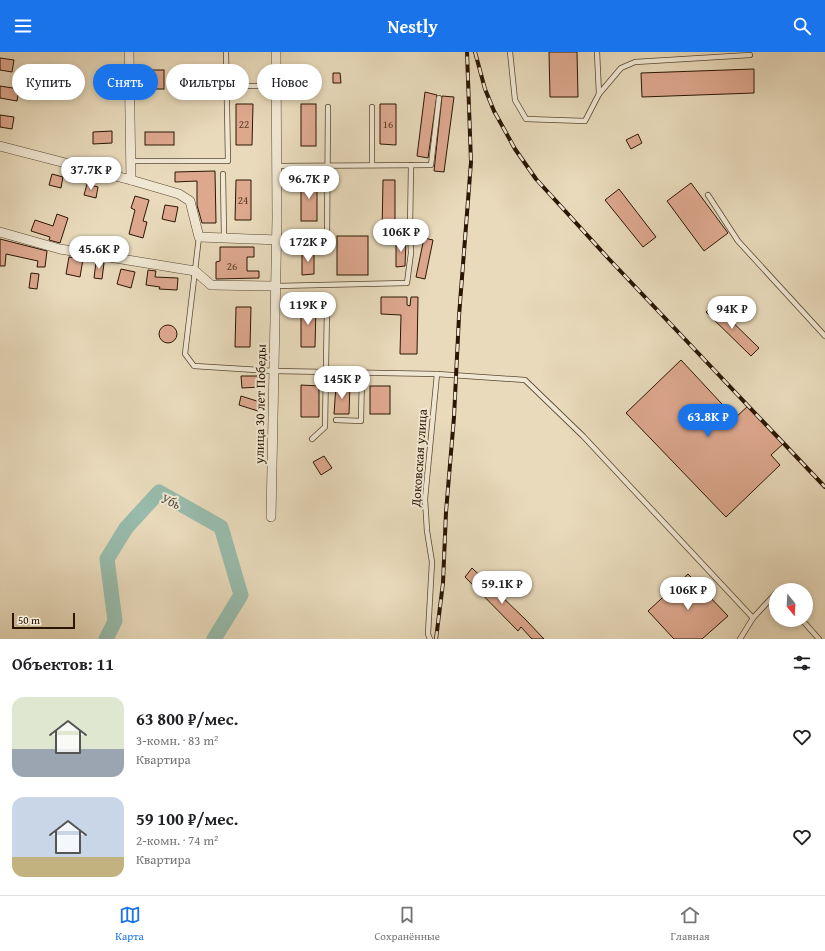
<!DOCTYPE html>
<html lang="ru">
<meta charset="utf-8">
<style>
:root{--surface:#fff;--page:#f6f6f6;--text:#202124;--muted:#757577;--line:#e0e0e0;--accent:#1a73e8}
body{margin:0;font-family:"Gentium Book Plus",serif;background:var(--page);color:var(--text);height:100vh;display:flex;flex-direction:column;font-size:15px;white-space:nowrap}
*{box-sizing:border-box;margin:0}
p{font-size:13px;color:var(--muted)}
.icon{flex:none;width:22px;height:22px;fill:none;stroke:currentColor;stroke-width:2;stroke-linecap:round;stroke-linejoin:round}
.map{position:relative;height:587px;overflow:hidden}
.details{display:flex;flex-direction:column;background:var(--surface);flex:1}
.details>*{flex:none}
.hud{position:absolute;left:12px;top:12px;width:400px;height:36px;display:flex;gap:8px}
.needle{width:26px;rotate:162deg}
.controls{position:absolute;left:769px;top:531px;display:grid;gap:8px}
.controls a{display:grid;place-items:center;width:44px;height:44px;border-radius:50%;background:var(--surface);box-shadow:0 2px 6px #0003;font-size:20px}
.scale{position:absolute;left:12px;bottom:10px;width:63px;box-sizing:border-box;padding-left:4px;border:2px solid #2b1603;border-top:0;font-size:11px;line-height:14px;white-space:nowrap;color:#2b1603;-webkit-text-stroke:3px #f0e7d3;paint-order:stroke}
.price{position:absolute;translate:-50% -34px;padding:0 9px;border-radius:14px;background:#fff;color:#222;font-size:13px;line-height:26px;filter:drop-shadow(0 1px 2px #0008)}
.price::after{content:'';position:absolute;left:50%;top:24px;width:12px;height:9px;margin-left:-6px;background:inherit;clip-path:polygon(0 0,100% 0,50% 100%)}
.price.on{background:var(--accent);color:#fff}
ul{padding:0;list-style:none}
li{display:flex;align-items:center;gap:12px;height:100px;padding:0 12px}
li span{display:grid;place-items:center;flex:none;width:112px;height:80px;border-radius:12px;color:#555}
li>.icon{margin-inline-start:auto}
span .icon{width:48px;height:48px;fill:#fffc;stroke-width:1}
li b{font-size:17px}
h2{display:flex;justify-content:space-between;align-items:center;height:48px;padding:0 12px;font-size:17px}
.tag{padding:0 14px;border-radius:18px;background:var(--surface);box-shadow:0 2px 6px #0003;font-size:14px;line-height:36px}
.tag.on{background:var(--accent);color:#fff}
header{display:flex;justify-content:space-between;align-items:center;height:52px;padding:0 12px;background:var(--accent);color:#fff;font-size:18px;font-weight:800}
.tabs{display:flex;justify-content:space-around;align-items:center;height:56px;border-top:1px solid var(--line);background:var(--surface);font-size:11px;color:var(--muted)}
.tabs a{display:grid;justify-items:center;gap:2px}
.tabs .on{color:var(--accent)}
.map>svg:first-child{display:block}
</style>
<header><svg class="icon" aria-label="menu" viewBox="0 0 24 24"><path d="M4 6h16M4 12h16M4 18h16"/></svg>Nestly<svg class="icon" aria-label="search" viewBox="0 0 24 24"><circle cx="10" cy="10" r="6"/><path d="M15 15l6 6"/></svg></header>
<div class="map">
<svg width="825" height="587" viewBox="0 0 825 587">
<rect width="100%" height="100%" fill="#e8dabb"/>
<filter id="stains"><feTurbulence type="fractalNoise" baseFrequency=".005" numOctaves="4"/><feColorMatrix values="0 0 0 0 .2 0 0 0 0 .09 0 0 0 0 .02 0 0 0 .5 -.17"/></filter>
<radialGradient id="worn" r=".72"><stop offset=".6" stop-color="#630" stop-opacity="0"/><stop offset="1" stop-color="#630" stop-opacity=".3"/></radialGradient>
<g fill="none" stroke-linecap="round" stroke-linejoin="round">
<polyline stroke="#98bbab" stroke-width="15" points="106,587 115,569 107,507 126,476 159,440 221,475 241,543 214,587"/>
</g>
<g fill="#dea88f" stroke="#2b1603">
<polygon points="549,0 577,0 578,45 550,45"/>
<polygon points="0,6 14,8 12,20 0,18"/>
<polygon points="754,17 754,41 642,45 641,21"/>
<rect x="150" y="18" width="14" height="19"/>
<polygon points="97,19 111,19 112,37 98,38"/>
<polygon points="333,21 340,21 341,31 333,31"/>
<polygon points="0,34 19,37 17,49 0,46"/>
<polygon points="425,40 437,43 428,106 417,104"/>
<polygon points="442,44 454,45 444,120 434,119"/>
<polygon points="236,52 253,52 252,93 236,93"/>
<rect x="301" y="52" width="15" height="42"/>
<polygon points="380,52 396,52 396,93 380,92"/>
<polygon points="0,63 14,65 12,77 0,75"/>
<polygon points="112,79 112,91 93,92 93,80"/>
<rect x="145" y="80" width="29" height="13"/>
<polygon points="638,82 642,91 631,97 626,88"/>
<polygon points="215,119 216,171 202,171 197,153 197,129 175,130 175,120"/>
<polygon points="52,122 63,125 61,136 49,133"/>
<polygon points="236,128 251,128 251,168 235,168"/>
<rect x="301" y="128" width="16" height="41"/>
<polygon points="383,128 395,128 395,181 382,181"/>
<polygon points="691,131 728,181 704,199 667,149"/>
<polygon points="87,132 98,135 96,146 84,143"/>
<polygon points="619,137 656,185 643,195 605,148"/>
<polygon points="135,144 149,148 143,169 147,170 143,186 129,182 135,158 131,156"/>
<polygon points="165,153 178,155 175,170 162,167"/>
<polygon points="57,162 68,166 60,191 49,188 50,185 31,179 35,168 53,174"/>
<rect x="337" y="184" width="31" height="39"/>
<polygon points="424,186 433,188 425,227 416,225"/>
<polygon points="0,187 47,199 45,215 37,215 38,209 6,202 5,214 0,214"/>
<polygon points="396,188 406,188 405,214 396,215"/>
<polygon points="220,195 254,195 254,205 247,205 247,219 259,219 259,226 216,227 216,210 220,209"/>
<polygon points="302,200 314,200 314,222 302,223"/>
<polygon points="69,205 83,207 80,225 66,222"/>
<polygon points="96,210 104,211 102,227 94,226"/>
<polygon points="121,217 135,220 131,236 117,232"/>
<polygon points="148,218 156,219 155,225 178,226 177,238 159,237 160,235 146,233"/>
<polygon points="31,221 39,222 37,237 29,236"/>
<polygon points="381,245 407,245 407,253 410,254 411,245 418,245 417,302 400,302 401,263 381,262"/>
<polygon points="714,252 759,296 751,304 706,260"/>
<polygon points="301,254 316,254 315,295 301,295"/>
<polygon points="236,255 251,255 250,295 235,295"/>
<circle cx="168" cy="282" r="9"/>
<polygon points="681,308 735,366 749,353 784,391 771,403 780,413 726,465 626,361"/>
<polygon points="241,324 261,324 261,335 242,336"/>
<polygon points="301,333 319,334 319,365 301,365"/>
<polygon points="336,333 350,333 349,362 334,362"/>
<rect x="370" y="334" width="20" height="28"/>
<polygon points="241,344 260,350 258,359 239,353"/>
<polygon points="324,404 332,416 321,423 313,410"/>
<polygon points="472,516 526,568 544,587 532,587 521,575 518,579 465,525"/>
<polygon points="688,522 728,564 702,587 674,587 648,559"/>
</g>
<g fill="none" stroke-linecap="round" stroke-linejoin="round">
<g stroke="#5a4731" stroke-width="6">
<g id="lane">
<polyline points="510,0 515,48 526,67 585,69 599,42 621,16 635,10 750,3"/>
<polyline points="597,0 599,42"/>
<polyline points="227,34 276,34"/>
<polyline points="372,55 372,113"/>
<polyline points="131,109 228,109 226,0"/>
<polyline points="277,114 431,113 439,46"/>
<polyline points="223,122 224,186"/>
<polyline points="708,143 738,189 825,284"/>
<polyline points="199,185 185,302 194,314 274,319 437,322 525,328 583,384 753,566"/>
<polyline points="277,188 327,186 328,55"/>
<polyline points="276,234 407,231 411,201 410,177 411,113"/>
<polyline points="336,368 361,369 362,321"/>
<polyline points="312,387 325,375 327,255"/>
<polyline points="802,568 819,587"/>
<polyline points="430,587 428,582 432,510 427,479 425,447 437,322"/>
<polyline points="740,587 753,566 776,541"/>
</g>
</g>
<g stroke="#5a4731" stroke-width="10">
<g id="street">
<polyline points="129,0 131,128"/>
<polyline points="0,94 131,128 179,142 190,149 199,185 277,188"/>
<polyline points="0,180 60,197 195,219 211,233 276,234"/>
<polyline points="271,465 277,166 276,0"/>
</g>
</g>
<use href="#lane" stroke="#f0e7d3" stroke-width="4.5"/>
<use href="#street" stroke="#f0e7d3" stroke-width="9"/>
<g stroke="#2b1603" stroke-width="4">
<g id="rail">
<polyline points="475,0 485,37 494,59 515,97 536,127 608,206 825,435"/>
<polyline points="436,587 443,531 446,460 454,365 459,264 471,110 467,0"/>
</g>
</g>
<use href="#rail" stroke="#f0e7d3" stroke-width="2.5" stroke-dasharray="8" stroke-linecap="butt"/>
</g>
<g text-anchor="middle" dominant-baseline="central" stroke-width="4" stroke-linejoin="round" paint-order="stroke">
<g font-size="11" fill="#583a26">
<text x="244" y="72">22</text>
<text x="388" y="72">16</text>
<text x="243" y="148">24</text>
<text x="232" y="214">26</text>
</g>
<g font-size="13" fill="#2b1603" stroke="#f0e7d3">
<text transform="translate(260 352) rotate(-89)">улица 30 лет Победы</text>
<text transform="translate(419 406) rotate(-86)">Доковская улица</text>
</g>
<g font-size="14" font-style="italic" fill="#51503e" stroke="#f0e7d3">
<text transform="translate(171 449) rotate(23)">Убь</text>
</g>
</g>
<rect width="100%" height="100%" filter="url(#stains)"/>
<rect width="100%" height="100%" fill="url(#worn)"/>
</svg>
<div class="controls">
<a><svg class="needle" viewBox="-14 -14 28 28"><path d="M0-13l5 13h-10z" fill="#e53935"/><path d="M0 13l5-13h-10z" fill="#757577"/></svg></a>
</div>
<div class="scale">50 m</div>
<b class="price" style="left:91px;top:139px">37.7K ₽</b>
<b class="price" style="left:309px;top:148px">96.7K ₽</b>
<b class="price" style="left:401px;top:201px">106K ₽</b>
<b class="price" style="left:308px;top:211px">172K ₽</b>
<b class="price" style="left:99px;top:218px">45.6K ₽</b>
<b class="price" style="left:308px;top:274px">119K ₽</b>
<b class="price" style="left:732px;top:278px">94K ₽</b>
<b class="price" style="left:342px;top:348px">145K ₽</b>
<b class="price on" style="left:708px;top:386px">63.8K ₽</b>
<b class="price" style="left:502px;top:553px">59.1K ₽</b>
<b class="price" style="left:688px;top:559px">106K ₽</b>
<div class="hud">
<a class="tag">Купить</a>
<a class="tag on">Снять</a>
<a class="tag">Фильтры</a>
<a class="tag">Новое</a>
</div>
</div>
<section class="details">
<h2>Объектов: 11<svg class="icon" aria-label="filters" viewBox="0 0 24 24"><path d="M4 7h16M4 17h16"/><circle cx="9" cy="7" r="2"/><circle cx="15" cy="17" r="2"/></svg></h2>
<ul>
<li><span style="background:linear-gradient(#dfe7d0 65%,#9aa5b1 0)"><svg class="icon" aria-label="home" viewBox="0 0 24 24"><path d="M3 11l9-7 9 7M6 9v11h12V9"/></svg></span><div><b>63 800 ₽/мес.</b><p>3-комн. · 83 m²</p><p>Квартира</p></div><svg class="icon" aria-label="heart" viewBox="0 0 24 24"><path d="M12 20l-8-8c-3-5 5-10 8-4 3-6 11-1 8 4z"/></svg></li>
<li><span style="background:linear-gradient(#c9d6e8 75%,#c2b280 0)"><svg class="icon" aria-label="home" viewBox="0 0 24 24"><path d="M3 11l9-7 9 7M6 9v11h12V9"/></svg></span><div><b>59 100 ₽/мес.</b><p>2-комн. · 74 m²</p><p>Квартира</p></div><svg class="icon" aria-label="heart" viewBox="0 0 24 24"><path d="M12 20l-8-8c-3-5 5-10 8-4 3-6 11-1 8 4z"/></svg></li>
</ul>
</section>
<nav class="tabs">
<a class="on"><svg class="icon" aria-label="map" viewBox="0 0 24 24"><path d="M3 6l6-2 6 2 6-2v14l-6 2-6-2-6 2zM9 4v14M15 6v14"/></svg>Карта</a>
<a><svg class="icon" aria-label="saved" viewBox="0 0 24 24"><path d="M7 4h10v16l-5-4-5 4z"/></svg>Сохранённые</a>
<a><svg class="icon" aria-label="home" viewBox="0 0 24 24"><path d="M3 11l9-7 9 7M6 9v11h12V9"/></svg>Главная</a>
</nav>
